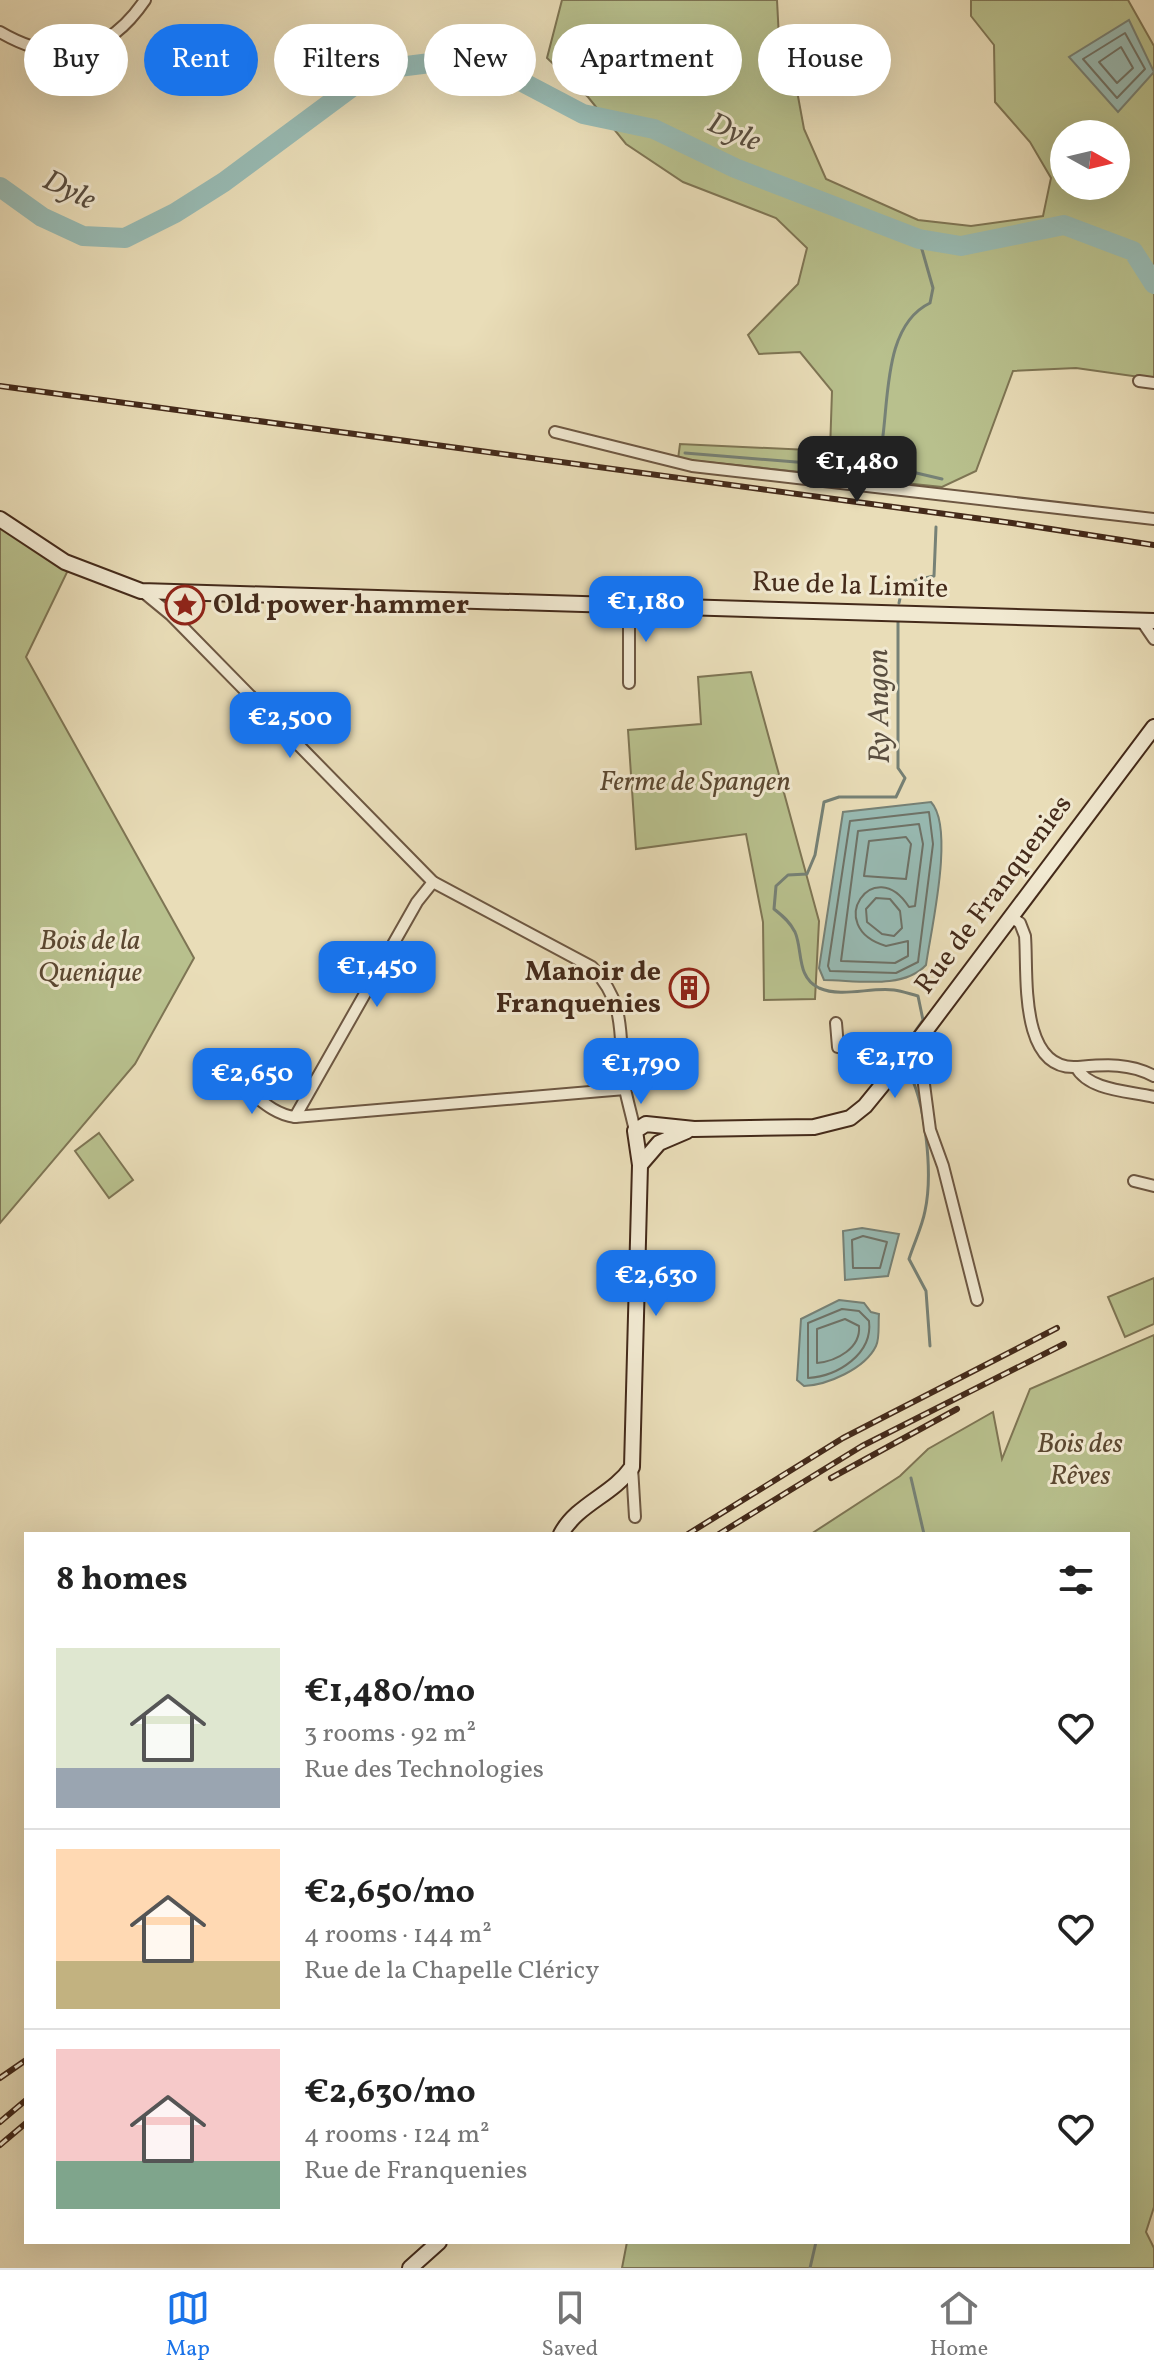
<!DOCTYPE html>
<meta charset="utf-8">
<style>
:root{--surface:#fff;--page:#f2f2f2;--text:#222;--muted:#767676;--line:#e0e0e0;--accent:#1a73e8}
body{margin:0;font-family:Vollkorn,serif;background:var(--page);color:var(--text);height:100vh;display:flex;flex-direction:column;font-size:30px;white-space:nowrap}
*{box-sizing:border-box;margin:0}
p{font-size:26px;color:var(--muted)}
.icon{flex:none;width:44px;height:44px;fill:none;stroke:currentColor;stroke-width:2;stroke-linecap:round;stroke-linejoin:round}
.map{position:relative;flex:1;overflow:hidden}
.side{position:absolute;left:24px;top:1532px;width:1106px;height:712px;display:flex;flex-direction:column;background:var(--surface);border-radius:0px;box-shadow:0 8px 32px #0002}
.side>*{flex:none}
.hud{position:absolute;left:24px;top:24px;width:1106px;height:72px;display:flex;gap:16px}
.needle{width:52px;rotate:98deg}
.fabs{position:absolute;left:1050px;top:120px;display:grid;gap:16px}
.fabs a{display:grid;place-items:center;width:80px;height:80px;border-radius:50%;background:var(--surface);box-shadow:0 8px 32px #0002;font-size:40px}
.price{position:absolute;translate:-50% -68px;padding:0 18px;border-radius:16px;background:var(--accent);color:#fff;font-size:26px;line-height:52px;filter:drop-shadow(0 2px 4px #0008)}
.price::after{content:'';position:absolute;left:50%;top:48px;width:24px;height:18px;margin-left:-12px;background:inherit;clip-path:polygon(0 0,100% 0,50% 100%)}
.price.current{background:#222;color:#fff}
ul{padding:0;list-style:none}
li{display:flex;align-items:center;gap:24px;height:200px;padding:0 32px}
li+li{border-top:2px solid var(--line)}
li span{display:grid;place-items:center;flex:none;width:224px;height:160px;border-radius:0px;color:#555}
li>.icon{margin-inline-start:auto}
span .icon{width:96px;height:96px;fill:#fffc;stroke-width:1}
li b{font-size:34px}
h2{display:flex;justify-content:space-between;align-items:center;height:96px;padding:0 32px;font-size:34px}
.tag{padding:0 28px;border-radius:36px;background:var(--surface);box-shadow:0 8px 32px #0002;font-size:28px;line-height:72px}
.tag.current{background:var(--accent);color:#fff}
.dock{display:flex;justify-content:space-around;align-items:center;height:112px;border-top:2px solid var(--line);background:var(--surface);font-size:22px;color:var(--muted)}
.dock a{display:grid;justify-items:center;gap:4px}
.dock .current{color:var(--accent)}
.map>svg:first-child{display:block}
</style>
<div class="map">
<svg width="1154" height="2268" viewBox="0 0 1154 2268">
<rect width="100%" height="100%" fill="#e9ddb8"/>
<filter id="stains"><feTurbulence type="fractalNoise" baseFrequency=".0025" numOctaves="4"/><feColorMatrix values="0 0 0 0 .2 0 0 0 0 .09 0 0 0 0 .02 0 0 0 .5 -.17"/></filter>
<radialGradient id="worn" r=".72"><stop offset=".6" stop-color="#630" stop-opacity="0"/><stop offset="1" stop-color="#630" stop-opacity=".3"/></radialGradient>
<g fill="#b8c08d" stroke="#7e7554" stroke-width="2" fill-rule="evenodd">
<path d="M562,0H777L780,58L795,80L804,129L826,179L918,220L971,226L1043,216L1051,178L1030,142L995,102L994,45L971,16V0H1128L1154,46V379L1076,368L1013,371L976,471L942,487L678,459L680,444L830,451L832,391L800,352L759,354L748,335L798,284L807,248L776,218L683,182L626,144L588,97L547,58ZM1064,134H1116V186H1064Z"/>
<polygon points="0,526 71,564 26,657 194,958 135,1064 0,1223"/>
<polygon points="751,672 819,921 815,999 764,1000 763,922 746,834 636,849 628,730 701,724 698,677"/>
<polygon points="99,1133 133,1180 109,1198 75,1151"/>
<polygon points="1154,1278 1154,1324 1125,1337 1108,1297"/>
<polygon points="1154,1335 1154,2207 1146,2232 1154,2248 1154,2268 622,2268 627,2242 1128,2242 1128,1534 811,1534 900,1476 928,1449 993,1412 1002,1459 1030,1389"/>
</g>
<g fill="#98bbb4" stroke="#768176" stroke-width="2">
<polygon points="1129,20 1154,72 1118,112 1069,57"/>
<path d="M931,802C955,828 931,929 926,965C903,990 855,980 824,980L819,968L843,812Z"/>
<polygon points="862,1228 899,1234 888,1276 845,1280 843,1231"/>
<path d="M839,1300L864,1303L871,1312L879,1314C878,1324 880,1338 876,1346C865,1369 827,1385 804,1386L797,1380L801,1319Z"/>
</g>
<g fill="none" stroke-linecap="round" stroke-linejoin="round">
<g stroke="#6e7267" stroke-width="2">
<polygon points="1125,33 1145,69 1117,98 1083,59"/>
<polygon points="1121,47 1133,68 1117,83 1099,62"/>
<polygon points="929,812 933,844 918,962 896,973 830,971 828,966 850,821"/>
<path d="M919,824L923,844L915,906L909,907C874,852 822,927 886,946L908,941V956L895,963L841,961L858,831Z"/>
<polygon points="906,837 911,844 906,879 864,876 869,841"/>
<polygon points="876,898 890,899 900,911 902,928 894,936 882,934 867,922 866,909"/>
<polygon points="863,1236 887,1242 880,1268 853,1268 852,1240"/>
<path d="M842,1309L859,1311L869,1321C873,1354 838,1376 808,1378V1323Z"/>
<path d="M845,1319L859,1326C861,1348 837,1361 817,1363V1329Z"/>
</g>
<g stroke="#768176" stroke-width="3">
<path d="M882,443C889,398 884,325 930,303L933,288L919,239"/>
<polyline points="685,453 821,464 878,464 942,479"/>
<polyline points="899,603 902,589 916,580 934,576 936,527"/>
<path d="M898,620V768L905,778L896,797H839L824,802L815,855L807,874L788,875L776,886L774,909C783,916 790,922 795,932C803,950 796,977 819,988C842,998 870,987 894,990C902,991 910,994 918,996L923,1020L900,1053"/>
<path d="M907,1069C926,1101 933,1174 925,1211C922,1227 914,1243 909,1259L926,1291L930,1346"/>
<polyline points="911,1478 924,1534"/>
<polyline points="810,2268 816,2242"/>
</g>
<polyline stroke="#98bbb4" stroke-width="20" points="0,187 42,217 83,236 125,238 175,213 224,182 375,70 454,60 507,74 583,114 654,129 735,168 919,239 961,246 1064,225 1133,251 1154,284"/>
<g stroke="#6d5742" stroke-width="14">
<g id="street">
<path d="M0,32C58,66 107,56 145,0"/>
<polyline points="1139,381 1154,383"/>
<polyline points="555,432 692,466 1154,519"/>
<path d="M143,592L171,615L433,882L592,967C630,1008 617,1039 625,1089C628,1103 632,1117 635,1131"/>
<polyline points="1141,620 1154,639"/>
<polyline points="629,683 629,605"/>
<path d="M1011,917L1020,923L1025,936C1028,971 1018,1070 1076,1067C1103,1065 1128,1062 1154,1076"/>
<polyline points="836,1023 838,1047 860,1050 893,1071"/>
<polyline points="914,1046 920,1054 930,1130 943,1166 977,1300"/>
<path d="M1076,1067C1089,1091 1130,1091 1154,1097"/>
<path d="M222,1075C250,1085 265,1113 295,1117L625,1089"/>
<polyline points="295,1117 417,902 433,882"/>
<polyline points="1134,1181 1154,1186"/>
<polyline points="632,1467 635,1517"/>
</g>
</g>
<g stroke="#442a1a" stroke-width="18">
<g id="secondary">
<polyline points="0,519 65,562 141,591 1154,621"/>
<polyline points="640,1165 659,1143 687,1131"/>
<path d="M561,1534C577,1504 613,1495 632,1467L640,1165L635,1131L646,1124L694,1129L814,1127L850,1118L865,1106L914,1046L1154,727"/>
<polyline points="410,2268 439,2242"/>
</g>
</g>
<use href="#street" stroke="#f1e9d1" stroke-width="10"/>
<use href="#secondary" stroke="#f1e9d1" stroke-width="14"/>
<g stroke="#442a1a" stroke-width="6">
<g id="rail">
<polyline points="0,386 1012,523 1154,545"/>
<polyline points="831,1478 957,1409"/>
<polyline points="688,1534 843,1438 1057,1328"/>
<polyline points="719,1534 862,1446 1064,1344"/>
<polyline points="0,2078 26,2060"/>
<polyline points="0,2122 26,2100"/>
<polyline points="0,2145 26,2123"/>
</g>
</g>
<use href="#rail" stroke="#f1e9d1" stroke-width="3" stroke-dasharray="9" stroke-linecap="butt"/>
</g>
<defs>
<g id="sight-ring" transform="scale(2)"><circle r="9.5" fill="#f1e9d1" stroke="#8f2418" stroke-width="1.5"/><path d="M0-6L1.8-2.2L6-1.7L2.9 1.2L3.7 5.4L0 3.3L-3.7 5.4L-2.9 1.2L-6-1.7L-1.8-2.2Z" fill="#8f2418"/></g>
<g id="building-ring" transform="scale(2)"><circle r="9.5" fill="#f1e9d1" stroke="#8f2418" stroke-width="1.5"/><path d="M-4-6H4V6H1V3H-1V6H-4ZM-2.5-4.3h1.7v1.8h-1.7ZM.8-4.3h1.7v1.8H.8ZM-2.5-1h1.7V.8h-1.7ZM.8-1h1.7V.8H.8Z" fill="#8f2418"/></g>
</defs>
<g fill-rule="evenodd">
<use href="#sight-ring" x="185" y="605"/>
<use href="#building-ring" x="689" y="988"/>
</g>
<g text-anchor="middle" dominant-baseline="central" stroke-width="6" stroke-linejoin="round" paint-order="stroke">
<g font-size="28" fill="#442a1a" stroke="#f1e9d1">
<text transform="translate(850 586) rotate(2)">Rue de la Limite</text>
<text transform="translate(994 895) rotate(-53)">Rue de Franquenies</text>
</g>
<g font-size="28" font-weight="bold" fill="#442a1a" stroke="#f1e9d1" text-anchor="start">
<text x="213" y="605">Old power hammer</text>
<text x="661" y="972" text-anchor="end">Manoir de<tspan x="661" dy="32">Franquenies</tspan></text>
</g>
<g font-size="28" font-style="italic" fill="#5b4831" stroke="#f1e9d1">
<text x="695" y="782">Ferme de Spangen</text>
<text x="90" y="941">Bois de la<tspan x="90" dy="32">Quenique</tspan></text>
<text x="1080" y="1444">Bois des<tspan x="1080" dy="32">Rêves</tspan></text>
</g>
<g font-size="30" font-style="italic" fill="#594e40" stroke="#f1e9d1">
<text transform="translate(734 133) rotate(24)">Dyle</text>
<text transform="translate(69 191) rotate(26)">Dyle</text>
<text transform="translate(880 706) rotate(-91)">Ry Angon</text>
</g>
</g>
<rect width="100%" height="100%" filter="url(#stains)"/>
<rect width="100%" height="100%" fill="url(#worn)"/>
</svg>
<div class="fabs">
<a><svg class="needle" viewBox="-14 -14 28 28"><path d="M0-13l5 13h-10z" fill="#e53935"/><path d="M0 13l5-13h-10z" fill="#767676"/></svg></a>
</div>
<b class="price current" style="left:857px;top:504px">€1,480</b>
<b class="price" style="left:646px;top:644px">€1,180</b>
<b class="price" style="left:290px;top:760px">€2,500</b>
<b class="price" style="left:377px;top:1009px">€1,450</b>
<b class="price" style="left:895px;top:1100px">€2,170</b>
<b class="price" style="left:641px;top:1106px">€1,790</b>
<b class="price" style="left:252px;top:1116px">€2,650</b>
<b class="price" style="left:656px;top:1318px">€2,630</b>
<div class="hud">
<a class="tag">Buy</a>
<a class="tag current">Rent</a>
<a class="tag">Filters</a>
<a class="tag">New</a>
<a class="tag">Apartment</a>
<a class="tag">House</a>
</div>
<section class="side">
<h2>8 homes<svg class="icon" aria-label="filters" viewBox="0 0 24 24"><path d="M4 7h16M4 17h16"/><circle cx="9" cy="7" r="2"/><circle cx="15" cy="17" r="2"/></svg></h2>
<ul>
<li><span style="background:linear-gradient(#dfe7d0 75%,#9aa5b1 0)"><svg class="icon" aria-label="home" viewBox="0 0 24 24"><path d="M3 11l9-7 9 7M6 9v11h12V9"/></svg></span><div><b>€1,480/mo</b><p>3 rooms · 92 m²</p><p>Rue des Technologies</p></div><svg class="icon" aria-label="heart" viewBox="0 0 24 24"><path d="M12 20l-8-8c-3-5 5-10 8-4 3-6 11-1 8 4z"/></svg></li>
<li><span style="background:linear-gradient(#ffd9b3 70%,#c2b280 0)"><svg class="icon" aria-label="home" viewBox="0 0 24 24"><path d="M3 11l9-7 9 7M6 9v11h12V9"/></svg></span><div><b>€2,650/mo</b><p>4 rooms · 144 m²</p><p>Rue de la Chapelle Cléricy</p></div><svg class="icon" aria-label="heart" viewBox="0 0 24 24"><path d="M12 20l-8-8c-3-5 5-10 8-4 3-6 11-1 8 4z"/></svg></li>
<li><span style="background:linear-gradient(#f6c9c9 70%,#7fa58c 0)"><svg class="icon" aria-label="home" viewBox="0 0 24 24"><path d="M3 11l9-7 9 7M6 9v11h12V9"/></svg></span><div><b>€2,630/mo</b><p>4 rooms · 124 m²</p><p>Rue de Franquenies</p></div><svg class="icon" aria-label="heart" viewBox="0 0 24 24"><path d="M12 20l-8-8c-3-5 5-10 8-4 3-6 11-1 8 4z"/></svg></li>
</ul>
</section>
</div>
<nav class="dock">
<a class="current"><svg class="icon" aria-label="map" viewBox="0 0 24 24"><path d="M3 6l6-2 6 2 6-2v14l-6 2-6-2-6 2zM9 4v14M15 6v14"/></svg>Map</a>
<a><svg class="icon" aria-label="saved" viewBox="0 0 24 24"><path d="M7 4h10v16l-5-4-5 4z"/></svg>Saved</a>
<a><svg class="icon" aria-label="home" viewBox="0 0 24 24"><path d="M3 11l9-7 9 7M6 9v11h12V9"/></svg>Home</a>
</nav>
